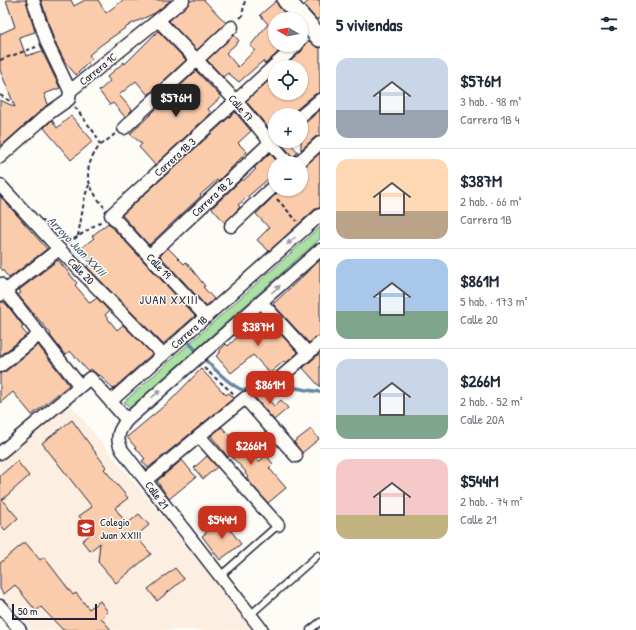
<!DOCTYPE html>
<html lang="es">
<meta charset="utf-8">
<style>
:root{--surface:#fff;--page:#f2f2f3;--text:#1f2937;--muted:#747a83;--line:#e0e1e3;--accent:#c8321e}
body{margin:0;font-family:"Patrick Hand",sans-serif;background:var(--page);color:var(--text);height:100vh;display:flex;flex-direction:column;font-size:15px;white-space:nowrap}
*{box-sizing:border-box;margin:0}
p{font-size:13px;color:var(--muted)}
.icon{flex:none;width:22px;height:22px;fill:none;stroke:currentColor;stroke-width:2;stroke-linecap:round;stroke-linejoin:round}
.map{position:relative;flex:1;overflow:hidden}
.sheet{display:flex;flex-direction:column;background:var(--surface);width:316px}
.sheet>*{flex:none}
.needle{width:26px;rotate:279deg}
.tools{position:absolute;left:268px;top:12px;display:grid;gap:8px}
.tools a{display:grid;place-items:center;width:40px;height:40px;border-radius:50%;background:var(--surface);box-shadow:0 1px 3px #0004;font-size:20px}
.scale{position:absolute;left:12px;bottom:10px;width:85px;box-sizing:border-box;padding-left:4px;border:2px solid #22223b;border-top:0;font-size:11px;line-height:14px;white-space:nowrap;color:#22223b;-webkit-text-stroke:3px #fdfcf7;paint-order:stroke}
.price{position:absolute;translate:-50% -34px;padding:0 9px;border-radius:8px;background:var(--accent);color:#fff;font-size:13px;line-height:26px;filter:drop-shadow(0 1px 2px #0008)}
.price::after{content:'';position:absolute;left:50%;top:24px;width:12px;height:9px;margin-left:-6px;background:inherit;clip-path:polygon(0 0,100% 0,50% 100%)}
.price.active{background:#222;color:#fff}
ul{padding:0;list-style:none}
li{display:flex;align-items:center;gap:12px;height:100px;padding:0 16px}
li+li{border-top:1px solid var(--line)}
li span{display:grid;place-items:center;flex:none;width:112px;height:80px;border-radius:12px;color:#555}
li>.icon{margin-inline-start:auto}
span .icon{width:48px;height:48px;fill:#fffc;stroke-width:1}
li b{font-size:17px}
h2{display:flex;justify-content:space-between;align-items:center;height:48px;padding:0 16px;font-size:17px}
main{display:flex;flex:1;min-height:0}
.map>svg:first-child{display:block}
</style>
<main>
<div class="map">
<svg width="320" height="630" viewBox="0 0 320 630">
<rect width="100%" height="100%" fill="#fdfcf7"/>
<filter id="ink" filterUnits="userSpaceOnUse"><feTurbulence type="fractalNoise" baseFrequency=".025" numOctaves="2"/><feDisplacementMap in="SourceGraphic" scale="8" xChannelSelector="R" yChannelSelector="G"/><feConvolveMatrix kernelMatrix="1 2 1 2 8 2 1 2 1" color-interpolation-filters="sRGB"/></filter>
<g filter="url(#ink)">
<polygon fill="#fceee0" points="70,404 255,630 31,630 0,593 0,462"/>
<polygon fill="#a9e0a3" stroke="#66816f" points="320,227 320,239 130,408 124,402"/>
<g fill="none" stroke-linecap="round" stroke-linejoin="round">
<path stroke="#6286a6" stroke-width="3.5" d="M176,328C186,340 230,389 244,390C250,390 256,386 262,385C280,383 302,390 320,392"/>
</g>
<g fill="#fbccab" stroke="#22223b">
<polygon points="6,0 26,0 35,32 19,37 26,56 42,51 60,88 44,94 48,104 0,147 0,100 15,107 0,70 0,34 15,27"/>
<polygon points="41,0 71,0 74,6 85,0 98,0 106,13 123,0 171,0 155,13 131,24 101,45 89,55 92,59 76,75 65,62 54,40"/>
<polygon points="192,0 204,0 226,23 197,50 169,21"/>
<polygon points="310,0 320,0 320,19 316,19 304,5"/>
<polygon points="276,1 279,7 290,19 275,19 275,45 286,45 265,64 263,61 239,82 228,73 223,77 207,60 234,35 239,41 226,53 238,67 255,50 250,46 268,24 260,15"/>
<polygon points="158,31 186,60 148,95 136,81 119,95 132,110 125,117 113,103 110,105 99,91 110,81 107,77 124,62 125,64"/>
<polygon points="309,41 317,47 320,48 320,93 315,94 296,110 294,115 275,115 275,131 272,132 246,101 275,75 275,93 301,93 301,67 284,67 302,51 304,45"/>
<polygon points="196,71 221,97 208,109 211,113 155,165 139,147 142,144 130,134"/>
<polygon points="320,110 320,136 315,137 301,150 301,127"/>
<polygon points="235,112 251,131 238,143 247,152 218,181 217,180 200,195 201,196 149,245 122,215"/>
<polygon points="71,116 93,141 71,160 44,128 52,120 57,128"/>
<polygon points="282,141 288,141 298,152 293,157 281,143"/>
<polygon points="270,153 278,163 275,163 275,173 238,205 240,207 225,223 212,208 242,179 243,181 256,169 254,168"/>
<polygon points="320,153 320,208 315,209 269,251 257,240 269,228 256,214 281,189 301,189 301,170"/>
<polygon points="0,196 47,249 9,278 0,267"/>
<polygon points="108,223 195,316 163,344 87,267 90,263 79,250 94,238 92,236"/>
<polygon points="168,248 184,264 186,262 205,286 203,287 214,299 206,306 160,256"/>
<polygon points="58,260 77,283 75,285 90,303 97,298 109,311 105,315 117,330 123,325 152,354 113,389 100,375 99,376 91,369 88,371 70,351 65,355 50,335 51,334 18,295 21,293 19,290"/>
<polygon points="320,260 320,336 309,343 273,304"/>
<polygon points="0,302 3,302 7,305 23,326 21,328 27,335 0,356"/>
<polygon points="262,314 298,353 286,363 284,361 270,373 253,355 231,373 216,356 220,353 220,350 226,344 228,346"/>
<polygon points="38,345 69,385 32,415 13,392 0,403 0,373 5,372"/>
<polygon points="319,354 320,356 320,387 303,368"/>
<polygon points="201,369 226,395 229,393 234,398 148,468 142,461 145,459 127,437 170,401"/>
<polygon points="259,388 274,406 281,400 288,408 274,420 252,394"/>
<polygon points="72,420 106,467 104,469 128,498 115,508 127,524 139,514 149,525 136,536 151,554 116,583 98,562 100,543 90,551 82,541 92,533 79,516 92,507 42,443"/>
<polygon points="222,427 233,440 237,436 259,462 266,455 273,464 269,468 286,488 268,503 246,478 248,477 245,473 246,472 230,455 228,457 211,436"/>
<polygon points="311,429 319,439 302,453 294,442"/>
<polygon points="207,456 217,467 203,479 194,468"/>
<polygon points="182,460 196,477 169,499 157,481"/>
<polygon points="17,461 29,476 2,500 18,518 5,530 0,524 0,476"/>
<polygon points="223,520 241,544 220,560 202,536"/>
<polygon points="25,542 40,560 44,557 73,595 76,593 89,609 100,601 108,612 101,618 111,630 63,630 41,607 36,611 15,585 4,594 0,589 0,563"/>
<polygon points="175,568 184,579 157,601 148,589"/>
</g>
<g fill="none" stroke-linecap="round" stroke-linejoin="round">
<g stroke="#22223b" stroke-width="9">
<g id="lane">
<polyline points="219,577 278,525"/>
<polyline points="250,615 318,555"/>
<polyline points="310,630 320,622"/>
</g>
</g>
<g stroke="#22223b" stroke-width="15">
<g id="street">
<polyline points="33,0 47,43 70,91"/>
<polyline points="159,21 237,102 288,163"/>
<polyline points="301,116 320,100"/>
<polyline points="124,128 232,27"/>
<polyline points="0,157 49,113 69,99 70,91 183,0"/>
<polyline points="298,163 320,143"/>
<polyline points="0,185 59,249 163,355"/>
<polyline points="231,226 275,185"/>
<polyline points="149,256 275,138"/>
<polyline points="0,284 80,386"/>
<polyline points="0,295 59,249"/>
<polyline points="261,302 308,353"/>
<polyline points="206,317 111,215 297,45"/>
<polyline points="0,366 40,334"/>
<polyline points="281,377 320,343"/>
<polyline points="111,401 320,215"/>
<polyline points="200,437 278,525"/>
<polyline points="0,453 90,378 127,420"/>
<polyline points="146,480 245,398 296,456"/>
<polyline points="0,606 20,630"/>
<path d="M262,630L122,450C115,438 119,430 127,420L320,250"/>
</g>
</g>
<g stroke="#22223b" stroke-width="20">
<polyline id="secondary" points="286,0 320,38"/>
</g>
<g stroke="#22223b" stroke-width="2" stroke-dasharray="4 3" stroke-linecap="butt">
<polyline points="240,18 242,16 245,0"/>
<polyline points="0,60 36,47"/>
<polyline points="0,95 13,103"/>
<path d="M75,107L96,135L100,145C82,170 85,183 104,207"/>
<polyline points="101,145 115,134"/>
<polyline points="277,199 297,221"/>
<polyline points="78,236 85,196 89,185"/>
<polyline points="68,243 103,220"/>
<polyline points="204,368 234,394"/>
</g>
<use href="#lane" stroke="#fdfcf7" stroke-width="6"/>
<use href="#street" stroke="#fdfcf7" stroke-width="12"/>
<use href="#secondary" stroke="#fdfcf7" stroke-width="17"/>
</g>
<defs><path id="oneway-solid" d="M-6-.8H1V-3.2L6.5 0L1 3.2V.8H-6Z"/></defs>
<g fill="#9a9aa2">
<use href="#oneway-solid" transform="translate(291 241) rotate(138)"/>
<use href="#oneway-solid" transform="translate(276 289) rotate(-41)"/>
<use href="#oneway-solid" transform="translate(156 394) rotate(-41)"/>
</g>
</g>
<defs>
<g id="school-square" transform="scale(1)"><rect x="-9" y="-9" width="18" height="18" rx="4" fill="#c8321e" stroke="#fdfcf7"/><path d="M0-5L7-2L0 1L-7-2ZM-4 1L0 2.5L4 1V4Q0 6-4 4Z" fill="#fff"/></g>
</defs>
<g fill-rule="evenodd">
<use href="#school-square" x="86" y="528"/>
</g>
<g text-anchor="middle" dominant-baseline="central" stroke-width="3" stroke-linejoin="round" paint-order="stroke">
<g font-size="11" fill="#22223b" stroke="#fdfcf7">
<text transform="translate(98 69) rotate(-39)">Carrera 1C</text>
<text transform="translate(241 108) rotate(49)">Calle 17</text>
<text transform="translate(175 157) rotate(-42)">Carrera 1B 3</text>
<text transform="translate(212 197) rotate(-43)">Carrera 1B 2</text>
<text transform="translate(159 266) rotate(47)">Calle 19</text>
<text transform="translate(81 271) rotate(45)">Calle 20</text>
<text transform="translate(189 332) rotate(-41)">Carrera 1B</text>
<text transform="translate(157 495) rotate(53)">Calle 21</text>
</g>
<g font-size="11" fill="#22223b" stroke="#fdfcf7" text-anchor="start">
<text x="100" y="522">Colegio<tspan x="100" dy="13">Juan XXIII</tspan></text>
</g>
<g font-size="12" font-style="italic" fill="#475c79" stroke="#fdfcf7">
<text transform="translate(77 246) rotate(46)">Arroyo Juan XXIII</text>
</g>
<g font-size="12" letter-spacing="1" fill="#22223b" stroke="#fdfcf7">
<text x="169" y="299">JUAN XXIII</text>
</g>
</g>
</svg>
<div class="tools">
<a><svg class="needle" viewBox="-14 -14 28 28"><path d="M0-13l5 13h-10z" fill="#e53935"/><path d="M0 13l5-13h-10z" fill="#747a83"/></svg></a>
<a><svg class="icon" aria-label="locate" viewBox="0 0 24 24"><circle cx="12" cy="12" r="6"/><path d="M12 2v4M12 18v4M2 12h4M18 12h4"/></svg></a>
<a>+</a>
<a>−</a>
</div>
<div class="scale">50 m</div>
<b class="price active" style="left:176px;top:118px">$576M</b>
<b class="price" style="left:258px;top:347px">$387M</b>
<b class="price" style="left:270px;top:405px">$861M</b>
<b class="price" style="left:251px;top:466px">$266M</b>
<b class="price" style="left:222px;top:540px">$544M</b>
</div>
<section class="sheet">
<h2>5 viviendas<svg class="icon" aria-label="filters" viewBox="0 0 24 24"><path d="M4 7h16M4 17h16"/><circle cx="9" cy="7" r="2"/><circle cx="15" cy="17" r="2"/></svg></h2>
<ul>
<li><span style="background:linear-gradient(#c9d6e8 65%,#9aa5b1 0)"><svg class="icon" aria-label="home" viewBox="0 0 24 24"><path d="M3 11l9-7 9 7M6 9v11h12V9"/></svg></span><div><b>$576M</b><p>3 hab. · 98 m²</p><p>Carrera 1B 4</p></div></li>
<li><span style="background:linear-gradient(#ffd9b3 65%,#b9a48a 0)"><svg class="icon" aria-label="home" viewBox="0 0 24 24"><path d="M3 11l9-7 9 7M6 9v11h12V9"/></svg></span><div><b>$387M</b><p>2 hab. · 66 m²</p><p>Carrera 1B</p></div></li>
<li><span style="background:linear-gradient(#a9c7e8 65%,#7fa58c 0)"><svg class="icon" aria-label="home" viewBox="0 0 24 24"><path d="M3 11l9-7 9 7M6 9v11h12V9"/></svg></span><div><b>$861M</b><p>5 hab. · 173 m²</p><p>Calle 20</p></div></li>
<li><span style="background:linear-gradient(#c9d6e8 70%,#7fa58c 0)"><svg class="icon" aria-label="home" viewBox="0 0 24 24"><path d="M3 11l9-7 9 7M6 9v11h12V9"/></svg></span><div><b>$266M</b><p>2 hab. · 52 m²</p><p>Calle 20A</p></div></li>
<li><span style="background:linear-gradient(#f6c9c9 70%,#c2b280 0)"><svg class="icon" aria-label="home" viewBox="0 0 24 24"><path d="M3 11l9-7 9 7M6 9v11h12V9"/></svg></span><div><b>$544M</b><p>2 hab. · 74 m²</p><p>Calle 21</p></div></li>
</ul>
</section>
</main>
